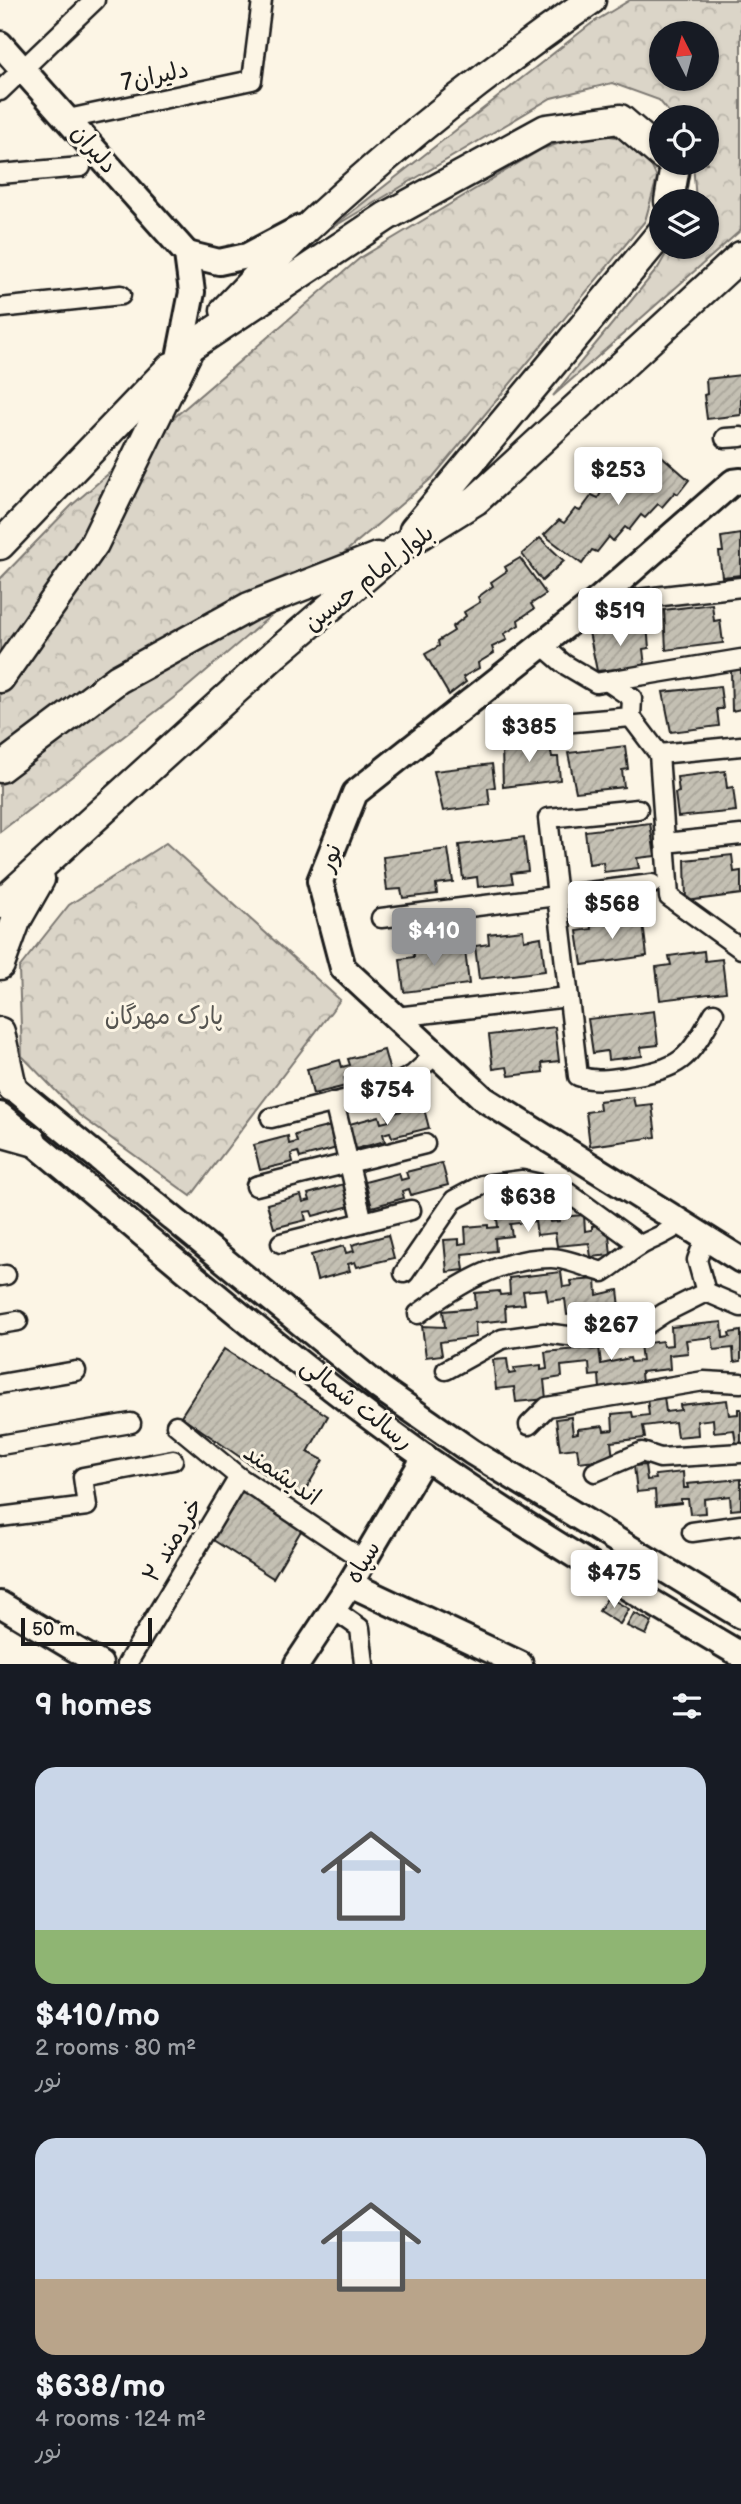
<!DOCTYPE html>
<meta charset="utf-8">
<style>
:root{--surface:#171b24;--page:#20242c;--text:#f1f3f6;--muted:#9ea1a6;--accent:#919294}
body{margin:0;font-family:"Balsamiq Sans","Playpen Sans Arabic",sans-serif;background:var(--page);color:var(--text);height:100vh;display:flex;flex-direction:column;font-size:26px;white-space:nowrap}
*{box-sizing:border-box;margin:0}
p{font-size:23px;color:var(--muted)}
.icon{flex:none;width:38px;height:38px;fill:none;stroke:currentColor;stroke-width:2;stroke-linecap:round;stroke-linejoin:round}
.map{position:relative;height:1664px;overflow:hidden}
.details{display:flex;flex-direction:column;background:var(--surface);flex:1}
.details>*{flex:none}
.needle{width:46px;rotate:354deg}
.tools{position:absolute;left:649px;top:21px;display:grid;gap:14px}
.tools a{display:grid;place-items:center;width:70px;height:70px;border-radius:50%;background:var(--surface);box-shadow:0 2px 5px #0004;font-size:35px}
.scale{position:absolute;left:21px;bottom:18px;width:131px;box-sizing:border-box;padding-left:7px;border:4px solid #1c1c1c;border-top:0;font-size:19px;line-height:24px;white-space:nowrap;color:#1c1c1c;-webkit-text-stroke:5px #fcf5e5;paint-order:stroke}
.price{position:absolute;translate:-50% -60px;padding:0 16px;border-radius:7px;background:#fff;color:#222;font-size:23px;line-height:46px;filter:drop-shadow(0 2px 4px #0008)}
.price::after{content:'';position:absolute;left:50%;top:42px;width:21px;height:16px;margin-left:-10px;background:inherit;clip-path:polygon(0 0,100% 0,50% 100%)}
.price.on{background:var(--accent);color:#fff}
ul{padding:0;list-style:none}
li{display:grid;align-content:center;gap:14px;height:371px;padding:0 35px}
li span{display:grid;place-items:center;height:217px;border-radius:21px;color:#555}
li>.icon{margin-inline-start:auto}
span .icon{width:126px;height:126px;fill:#fffc;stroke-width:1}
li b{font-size:30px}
h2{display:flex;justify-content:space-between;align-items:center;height:84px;padding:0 35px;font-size:30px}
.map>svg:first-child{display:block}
</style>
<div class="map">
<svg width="741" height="1664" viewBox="0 0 741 1664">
<defs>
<pattern id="forest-crowns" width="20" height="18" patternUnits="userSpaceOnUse" patternTransform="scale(1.75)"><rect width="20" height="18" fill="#dbd5c8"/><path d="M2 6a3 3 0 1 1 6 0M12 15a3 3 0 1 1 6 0" fill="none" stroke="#bbb6ab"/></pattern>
<pattern id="building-hatch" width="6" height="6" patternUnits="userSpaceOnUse" patternTransform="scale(1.75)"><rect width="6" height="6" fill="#c4c0b3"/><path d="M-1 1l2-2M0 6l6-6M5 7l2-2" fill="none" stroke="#a8a499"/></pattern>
</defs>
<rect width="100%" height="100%" fill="#fcf5e5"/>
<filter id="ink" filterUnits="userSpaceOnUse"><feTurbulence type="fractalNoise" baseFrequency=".0143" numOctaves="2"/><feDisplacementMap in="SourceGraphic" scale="14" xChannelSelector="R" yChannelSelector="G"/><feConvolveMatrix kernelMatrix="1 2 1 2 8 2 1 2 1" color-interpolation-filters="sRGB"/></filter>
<g filter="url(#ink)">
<g fill="url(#forest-crowns)" stroke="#7c7872" stroke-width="2" fill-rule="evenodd">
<path d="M630,0H741V230L553,396L658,268L670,247H707V201H696L693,163H707V117H673L659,100L612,83L551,98L330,229L592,23ZM662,33H707V79H662Z"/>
<polygon points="591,133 640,141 657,178 645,221 433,477 185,689 0,832 0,579 72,505 360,258 542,149"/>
<polygon points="166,843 340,1000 191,1196 79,1115 22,1056 19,968 69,905"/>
</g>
<g fill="url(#building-hatch)" stroke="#1c1c1c" stroke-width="2">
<polygon points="741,375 741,415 707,419 704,395 707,394 706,379"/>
<polygon points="656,451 689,480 678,494 675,492 662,507 658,504 645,518 641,515 629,530 625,527 613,541 609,537 597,552 592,550 582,564 544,535 559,520 564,523 575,509 580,511 592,495 598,498 606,484 611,488 622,474 627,476 639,461 645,464"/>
<polygon points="741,534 741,575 722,577 719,552 723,552 721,537"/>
<polygon points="540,538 564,561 542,581 522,554"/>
<polygon points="520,558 546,594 531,604 534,609 518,620 519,625 504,634 507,640 492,647 494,653 478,663 479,668 463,677 466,682 449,695 425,654 439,646 438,641 454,631 452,627 466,616 464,612 480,602 478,597 493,586 491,582 507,571 505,567"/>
<polygon points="712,604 714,621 720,620 723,643 666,650 664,610"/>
<polygon points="647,625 649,648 643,649 645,666 597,671 589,632"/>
<polygon points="741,669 741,709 732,711 731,670"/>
<polygon points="720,686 723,709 717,709 719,726 671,732 663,692"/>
<polygon points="549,741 552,757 558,757 560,780 503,787 502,747"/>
<polygon points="625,746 628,769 622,770 624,787 576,792 568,753"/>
<polygon points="492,764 495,787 488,788 490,805 443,811 434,771"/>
<polygon points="725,771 727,788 733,787 736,811 678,817 675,793 679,792 677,777"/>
<polygon points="650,823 655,856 637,858 639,868 604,872 603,862 589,864 585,831"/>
<polygon points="524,837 528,871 511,873 513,883 478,887 477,877 463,879 459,845"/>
<polygon points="448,849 453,882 436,884 437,894 403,898 401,889 387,890 383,857"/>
<polygon points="732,855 734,872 741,871 741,894 686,901 685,860"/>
<polygon points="625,916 626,925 643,923 647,956 582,965 577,931 592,929 591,920"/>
<polygon points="523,930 524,940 541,937 545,971 479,979 475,946 489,944 488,934"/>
<polygon points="447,943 448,952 465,950 469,984 404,992 400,959 414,957 413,947"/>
<polygon points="704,951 705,961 722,959 726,992 660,1000 656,967 671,965 669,956"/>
<polygon points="654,1011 658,1045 641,1047 642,1056 608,1060 607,1051 593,1053 588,1019"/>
<polygon points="555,1027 559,1061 542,1063 543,1072 509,1076 507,1067 493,1069 489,1035"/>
<polygon points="384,1050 390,1072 353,1082 351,1076 344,1078 346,1086 313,1094 307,1069 340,1060 342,1067 350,1065 348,1059"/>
<polygon points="633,1097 635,1106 652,1104 656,1137 590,1146 586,1112 600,1110 599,1101"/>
<polygon points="423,1105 429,1128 392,1137 390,1132 383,1134 385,1141 352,1150 346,1125 379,1116 381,1123 389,1121 387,1115"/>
<polygon points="331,1126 337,1148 300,1158 298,1152 291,1154 293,1162 260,1170 254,1145 288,1136 289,1144 297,1142 295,1135"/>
<polygon points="442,1163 448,1185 411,1195 409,1189 402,1191 404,1198 372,1207 365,1182 399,1173 401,1180 408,1178 406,1172"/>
<polygon points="344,1184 350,1206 313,1216 311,1211 304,1212 306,1220 274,1228 267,1204 301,1195 303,1202 310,1200 308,1194"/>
<polygon points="548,1205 550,1222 560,1221 559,1217 584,1215 585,1231 592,1230 592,1226 608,1224 611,1255 591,1257 589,1243 557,1246 555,1233 537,1235 535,1221 510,1224 512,1236 495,1238 496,1251 462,1254 464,1270 447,1272 444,1240 459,1239 459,1244 466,1243 465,1227 488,1225 488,1228 498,1227 496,1211"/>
<polygon points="388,1235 394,1258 357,1267 355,1262 348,1264 350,1271 317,1280 311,1255 344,1246 346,1253 354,1251 352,1245"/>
<polygon points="561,1272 563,1287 572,1286 571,1281 596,1279 597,1295 618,1290 622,1324 598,1327 596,1312 567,1315 565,1299 548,1301 546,1289 523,1291 525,1304 505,1306 506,1320 475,1323 476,1337 440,1342 442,1355 426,1357 422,1326 445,1327 443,1311 476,1308 475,1293 499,1291 500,1295 510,1294 509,1278"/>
<polygon points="722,1322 723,1338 730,1337 729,1333 741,1331 741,1361 734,1362 733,1348 714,1350 712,1337 686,1340 688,1353 669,1355 670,1369 641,1372 642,1384 600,1389 599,1375 590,1376 589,1363 561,1366 562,1377 544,1380 546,1399 516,1402 514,1387 496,1389 493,1360 507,1359 509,1374 515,1373 514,1368 541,1365 541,1370 547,1369 545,1352 599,1347 601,1364 630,1358 631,1362 642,1361 640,1344 662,1341 663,1346 672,1345 671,1327"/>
<polygon points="224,1349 328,1416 308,1452 323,1460 300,1499 181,1416"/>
<polygon points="664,1396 666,1412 681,1410 680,1405 727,1400 729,1415 738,1414 738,1409 741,1409 741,1443 736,1444 734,1430 714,1432 713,1419 697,1421 698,1435 677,1437 675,1422 643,1426 645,1438 611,1442 613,1458 579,1462 577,1448 560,1450 556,1419 571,1417 573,1434 578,1433 578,1429 603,1426 604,1431 613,1430 612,1414 632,1412 633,1417 649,1415 647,1398"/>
<polygon points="645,1465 647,1480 656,1479 655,1475 683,1472 684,1488 688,1488 687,1484 741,1479 741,1509 731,1510 730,1496 704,1499 705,1513 690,1514 688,1499 681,1499 681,1503 656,1506 655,1490 637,1492 634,1466"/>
<polygon points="242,1490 302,1529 273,1578 213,1540"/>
<polygon points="608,1597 629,1609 620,1624 599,1611"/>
<polygon points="634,1613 652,1622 646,1635 627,1626"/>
</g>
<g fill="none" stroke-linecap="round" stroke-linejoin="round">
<g stroke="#1c1c1c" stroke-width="23">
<g id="street">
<polyline points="0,91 95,0"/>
<polyline points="68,119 252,80 262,0"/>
<polyline points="0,174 81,167"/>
<polyline points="0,308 121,295"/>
<polyline points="725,438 741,437"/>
<polyline points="628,600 741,587"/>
<polyline points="542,645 564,664 596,683 741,659"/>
<polyline points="631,717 659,754 741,746"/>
<polyline points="551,724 631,717 632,698 607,681"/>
<polyline points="659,754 669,897 741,949"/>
<path d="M638,809L548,818L578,1076C596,1082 608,1079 626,1077C682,1068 687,1061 714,1013"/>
<polyline points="665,843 741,835"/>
<polyline points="381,918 652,884"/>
<polyline points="396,1017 568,997"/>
<polyline points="334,1102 363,1222"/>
<polyline points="271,1118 384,1090 413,1075 436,1054"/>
<polyline points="256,1186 425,1144"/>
<polyline points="705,1238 697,1260 706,1292 741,1307"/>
<polyline points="281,1243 411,1210"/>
<polyline points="404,1273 454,1200 482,1185 522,1180 563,1189 640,1245"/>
<polyline points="0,1276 6,1275"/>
<path d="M418,1314C457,1285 500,1258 551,1258C567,1258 587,1268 603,1272C617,1264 628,1252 641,1245C656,1237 667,1234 681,1223"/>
<polyline points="0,1324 18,1321"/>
<polyline points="446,1370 502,1339 544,1333 593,1339 631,1335 664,1313 706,1292"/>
<polyline points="0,1384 76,1371"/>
<polyline points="176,1425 239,1477 363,1560"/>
<polyline points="529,1425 547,1407 704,1381 741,1383"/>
<polyline points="0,1445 131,1423"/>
<polyline points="595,1472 642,1452 660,1458 741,1453"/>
<polyline points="0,1517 87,1506 83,1477 173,1460"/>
<polyline points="692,1532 741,1525"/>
<polyline points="333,1609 360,1628 364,1664"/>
<polyline points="127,1664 239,1477"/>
</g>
</g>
<g stroke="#1c1c1c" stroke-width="30">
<g id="secondary">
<polyline points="0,44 187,254 192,292 179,358"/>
<polyline points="187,254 219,262 247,256 300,228"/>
<polyline points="741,481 733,482 598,600 355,793 320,881 343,968 484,1099 741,1260"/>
<polyline points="0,1077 380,1388 472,1452 741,1616"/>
<path d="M0,1115C141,1230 277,1353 426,1458C528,1529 634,1592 741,1655"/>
<polyline points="350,1584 520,1664"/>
<polyline points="0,1604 100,1664"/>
<polyline points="297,1664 350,1584 425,1457"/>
</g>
</g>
<g stroke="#1c1c1c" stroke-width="33">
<g id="primary">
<polyline points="669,201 675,166 671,163"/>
<path d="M225,310C335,193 459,92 591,0"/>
<polyline points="414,530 662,232"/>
<polyline points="0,545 171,367"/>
<polyline points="0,678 94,544 190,347 387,216 546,129 620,119 662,155"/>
<polyline points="0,768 118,679 249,607 377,557"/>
<polyline points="0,904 275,654 399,548 476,500 741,256"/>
<polyline points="0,965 16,921 40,879"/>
<polyline points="0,1032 12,1087"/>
<polyline points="0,1132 32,1141"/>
</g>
</g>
<use href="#street" stroke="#fcf5e5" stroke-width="18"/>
<use href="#secondary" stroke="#fcf5e5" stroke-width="24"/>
<use href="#primary" stroke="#fcf5e5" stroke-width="28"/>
</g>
</g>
<g text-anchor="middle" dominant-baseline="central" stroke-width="6" stroke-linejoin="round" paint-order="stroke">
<g font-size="24" fill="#1c1c1c" stroke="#fcf5e5">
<text transform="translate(155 76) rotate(-12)">دلیران7</text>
<text transform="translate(94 149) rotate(49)">دلیران</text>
<text transform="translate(369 578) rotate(-38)">بلوار امام حسین</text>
<text transform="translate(330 858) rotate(-70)">نور</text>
<text transform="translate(357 1404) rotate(38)">رسالت شمالی</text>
<text transform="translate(282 1475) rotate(35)">اندیشمند</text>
<text transform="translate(173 1540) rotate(-59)">خردمند ۲</text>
<text transform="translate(363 1562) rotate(-59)">سپاه</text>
</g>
<g font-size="24" fill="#555450" stroke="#fcf5e5">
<text x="164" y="1016">پارک مهرگان</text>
</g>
</g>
</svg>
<div class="tools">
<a><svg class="needle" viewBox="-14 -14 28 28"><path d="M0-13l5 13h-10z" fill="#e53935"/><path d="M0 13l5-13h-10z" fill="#9ea1a6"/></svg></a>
<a><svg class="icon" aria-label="locate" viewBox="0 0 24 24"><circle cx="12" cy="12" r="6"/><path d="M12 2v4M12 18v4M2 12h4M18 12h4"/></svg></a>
<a><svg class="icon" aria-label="layers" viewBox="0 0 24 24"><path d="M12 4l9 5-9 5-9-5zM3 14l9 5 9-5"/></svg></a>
</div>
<div class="scale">50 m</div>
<b class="price" style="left:618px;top:507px">$253</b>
<b class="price" style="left:620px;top:648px">$519</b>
<b class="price" style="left:529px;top:764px">$385</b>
<b class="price" style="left:612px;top:941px">$568</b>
<b class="price on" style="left:434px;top:968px">$410</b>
<b class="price" style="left:387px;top:1127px">$754</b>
<b class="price" style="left:528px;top:1234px">$638</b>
<b class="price" style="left:611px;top:1362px">$267</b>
<b class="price" style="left:614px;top:1610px">$475</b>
</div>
<section class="details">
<h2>9 homes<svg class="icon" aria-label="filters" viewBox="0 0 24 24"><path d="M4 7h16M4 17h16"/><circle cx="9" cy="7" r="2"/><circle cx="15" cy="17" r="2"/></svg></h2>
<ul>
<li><span style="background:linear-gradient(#c9d6e8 75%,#8fb573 0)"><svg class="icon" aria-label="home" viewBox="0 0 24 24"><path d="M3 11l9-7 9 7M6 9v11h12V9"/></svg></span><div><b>$410/mo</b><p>2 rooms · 80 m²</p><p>نور</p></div></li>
<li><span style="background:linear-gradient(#c9d6e8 65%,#b9a48a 0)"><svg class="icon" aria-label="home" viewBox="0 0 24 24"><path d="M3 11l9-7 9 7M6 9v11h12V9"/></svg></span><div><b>$638/mo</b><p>4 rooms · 124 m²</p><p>نور</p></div></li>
</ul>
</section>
